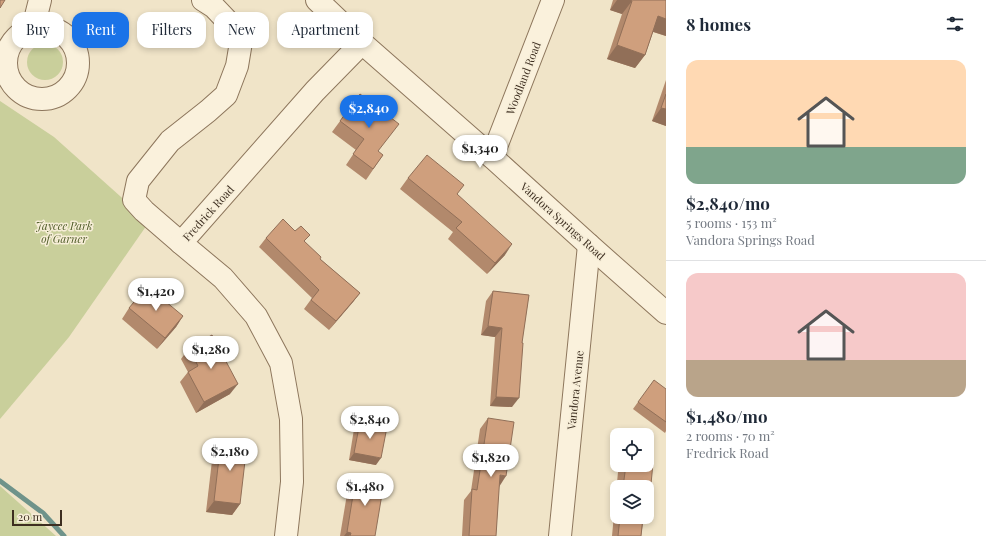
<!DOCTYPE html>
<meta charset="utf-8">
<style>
:root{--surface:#fff;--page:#f6f6f7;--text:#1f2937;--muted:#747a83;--line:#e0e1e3;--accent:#1a73e8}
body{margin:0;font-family:"Playfair Display",serif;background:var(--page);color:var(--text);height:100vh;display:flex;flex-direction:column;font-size:15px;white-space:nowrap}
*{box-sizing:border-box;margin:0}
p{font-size:13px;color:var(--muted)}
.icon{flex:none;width:22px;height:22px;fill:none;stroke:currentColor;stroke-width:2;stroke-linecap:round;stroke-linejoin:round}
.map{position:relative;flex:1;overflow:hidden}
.details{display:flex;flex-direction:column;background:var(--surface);width:320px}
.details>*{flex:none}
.guide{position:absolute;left:12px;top:12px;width:380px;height:36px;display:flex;gap:8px}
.tools{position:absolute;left:610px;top:428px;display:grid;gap:8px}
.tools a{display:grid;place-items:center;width:44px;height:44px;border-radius:8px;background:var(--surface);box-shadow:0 2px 6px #0003;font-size:20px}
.scale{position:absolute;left:12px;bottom:10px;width:50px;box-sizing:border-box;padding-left:4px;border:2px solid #3d2e20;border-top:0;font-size:11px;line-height:14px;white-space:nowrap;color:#3d2e20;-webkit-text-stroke:3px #f7eed8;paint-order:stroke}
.price{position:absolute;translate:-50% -34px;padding:0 9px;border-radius:14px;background:#fff;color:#222;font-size:13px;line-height:26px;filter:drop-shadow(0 1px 2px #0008)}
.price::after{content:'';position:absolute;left:50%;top:24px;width:12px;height:9px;margin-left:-6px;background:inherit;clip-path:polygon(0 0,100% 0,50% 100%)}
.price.on{background:var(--accent);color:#fff}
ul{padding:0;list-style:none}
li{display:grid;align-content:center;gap:8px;height:212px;padding:0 20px}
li+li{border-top:1px solid var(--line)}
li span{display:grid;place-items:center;height:124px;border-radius:12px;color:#555}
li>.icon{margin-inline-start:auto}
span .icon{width:72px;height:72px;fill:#fffc;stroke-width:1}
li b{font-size:17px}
h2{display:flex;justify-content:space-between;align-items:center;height:48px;padding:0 20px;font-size:17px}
.pill{padding:0 14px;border-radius:12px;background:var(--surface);box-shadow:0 2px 6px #0003;font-size:14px;line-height:36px}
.pill.on{background:var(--accent);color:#fff}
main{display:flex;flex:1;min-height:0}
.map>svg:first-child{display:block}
</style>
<main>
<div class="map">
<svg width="666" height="536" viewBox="0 0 666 536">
<rect width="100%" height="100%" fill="#f0e4c8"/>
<g fill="#c9cf9b">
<circle cx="45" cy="62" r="18"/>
<polygon points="0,101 54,137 149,222 69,337 0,419"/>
<polygon points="0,486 56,536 0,536"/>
</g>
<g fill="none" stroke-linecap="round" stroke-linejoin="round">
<polyline stroke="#6f938a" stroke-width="5" points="0,481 43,513 64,536"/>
<g stroke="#8d765c" stroke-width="24">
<g id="minor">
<polyline points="317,0 362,43 492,157 589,245 666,313"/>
<circle cx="42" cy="63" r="36"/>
<polyline points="33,28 40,0"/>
<polyline points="492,157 553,0"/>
<polyline points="181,243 144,211 134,200 138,181 170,141 208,111 226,95 237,66 241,42 234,28 214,7 203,0"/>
<polyline points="286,536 292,482 291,419 281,363 256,316 223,278 181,243 315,91 362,43"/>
<polyline points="560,536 589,245"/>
</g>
</g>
<use href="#minor" stroke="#faf1dc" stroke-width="22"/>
</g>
<g fill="#b2896c">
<polygon points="613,0 666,0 666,36 653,32 645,55 635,68 607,59 622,14 610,10"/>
<polygon points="666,80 666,126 652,121"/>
<polygon points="360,94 378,152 383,155 366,180 346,165 356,150 332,132"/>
<polygon points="408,178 457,194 505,255 487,274 448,239 453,232 400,189"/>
<polygon points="266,238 305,242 320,259 360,293 353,302 329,330 304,309 312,298 259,247"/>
<polygon points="493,291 529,295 512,407 490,406 495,337 481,335 486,301"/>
<polygon points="129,308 183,316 176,327 157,349 122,319"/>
<polygon points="189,348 230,394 196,413 180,382 188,372 181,359"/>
<polygon points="666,389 666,431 665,433 633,409 638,402"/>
<polygon points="488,418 499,486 496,536 462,536 464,500 471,491 480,429"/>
<polygon points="360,422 376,465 349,460 354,429"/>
<polygon points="221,441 240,504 232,515 206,512 213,452"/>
<polygon points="623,465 647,465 648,516 647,517 647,487 617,487 617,517 647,517 643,523 641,536 612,536 618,472"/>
<polygon points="356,477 375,536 340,536 348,488"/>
</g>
<g fill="#916f58">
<polygon points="617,0 630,0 632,1 622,14 610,10"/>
<polygon points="658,16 666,19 666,36 648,30"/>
<polygon points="617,45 645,55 635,68 607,59"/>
<polygon points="661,108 666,109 666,126 652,121"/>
<polygon points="512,244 505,255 487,274 495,263"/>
<polygon points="360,293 353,302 329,330 336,321"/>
<polygon points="183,316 176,327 157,349 165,338"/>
<polygon points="488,326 502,328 495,337 481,335"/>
<polygon points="238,384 230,394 196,413 204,402"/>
<polygon points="496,397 519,398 512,407 490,406"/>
<polygon points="354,453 381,458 376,465 349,460"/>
<polygon points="500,475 506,476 499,487"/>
<polygon points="214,501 240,504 232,515 206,512"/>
<polygon points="642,517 647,517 640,527"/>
<polygon points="347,532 351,533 349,536 344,536"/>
</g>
<g fill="#cf9f7d" stroke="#916f58">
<polygon points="0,0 5,0 0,8"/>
<polygon points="630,0 666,0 666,19 658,16 645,55 617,45 632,1"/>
<polygon points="360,94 399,124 378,151 383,155 373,169 353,154 364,139 340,121"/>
<polygon points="666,94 666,109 661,108"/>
<polygon points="427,155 464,185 457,194 512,244 495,263 456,228 462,222 408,178"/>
<polygon points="283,219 295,231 301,226 310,235 304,241 321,257 320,259 360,293 336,321 311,300 319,290 266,238"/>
<polygon points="147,286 183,316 165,338 129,308"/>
<polygon points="493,291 529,295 522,343 523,343 519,398 496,397 502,328 488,326"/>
<polygon points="212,335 238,384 204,402 188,372 198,366 189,348"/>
<polygon points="654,380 666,389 666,422 638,402"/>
<polygon points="488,418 514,422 506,476 500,475 496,536 469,536 472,489 477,490"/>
<polygon points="360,422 387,427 381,458 354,453"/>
<polygon points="221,441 247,444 240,504 214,501"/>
<polygon points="647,463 653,463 648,516 647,516 647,487 623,487 626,465 647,465"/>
<polygon points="356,477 384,482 375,536 350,536 351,533 347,532"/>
<polygon points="620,517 643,517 641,536 618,536"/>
</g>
<g text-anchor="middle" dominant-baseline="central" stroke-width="3" stroke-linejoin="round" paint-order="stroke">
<g font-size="11" fill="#3d2e20" stroke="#f7eed8">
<text transform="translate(523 78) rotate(-69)">Woodland Road</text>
<text transform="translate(208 213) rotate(-48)">Fredrick Road</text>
<text transform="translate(563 221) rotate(42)">Vandora Springs Road</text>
<text transform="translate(575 390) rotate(-84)">Vandora Avenue</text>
</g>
<g font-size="11" font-style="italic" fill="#4d5a26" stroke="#f7eed8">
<text x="64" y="225">Jaycee Park<tspan x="64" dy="13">of Garner</tspan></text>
</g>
</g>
</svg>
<div class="tools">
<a><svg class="icon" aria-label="locate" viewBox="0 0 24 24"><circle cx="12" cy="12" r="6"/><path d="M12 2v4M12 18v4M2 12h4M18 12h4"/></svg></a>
<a><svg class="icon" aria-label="layers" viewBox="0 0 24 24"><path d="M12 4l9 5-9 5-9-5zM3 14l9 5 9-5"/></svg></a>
</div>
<div class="scale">20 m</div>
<b class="price on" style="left:369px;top:129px">$2,840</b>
<b class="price" style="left:480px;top:169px">$1,340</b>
<b class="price" style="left:156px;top:312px">$1,420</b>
<b class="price" style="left:211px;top:370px">$1,280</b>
<b class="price" style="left:370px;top:440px">$2,840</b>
<b class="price" style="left:230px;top:472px">$2,180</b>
<b class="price" style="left:491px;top:478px">$1,820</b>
<b class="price" style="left:365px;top:507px">$1,480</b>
<div class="guide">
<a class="pill">Buy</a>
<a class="pill on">Rent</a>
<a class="pill">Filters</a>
<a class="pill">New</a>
<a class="pill">Apartment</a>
</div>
</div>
<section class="details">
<h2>8 homes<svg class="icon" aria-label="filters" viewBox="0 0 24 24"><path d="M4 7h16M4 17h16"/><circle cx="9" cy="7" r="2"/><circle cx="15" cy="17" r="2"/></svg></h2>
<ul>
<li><span style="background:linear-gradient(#ffd9b3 70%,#7fa58c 0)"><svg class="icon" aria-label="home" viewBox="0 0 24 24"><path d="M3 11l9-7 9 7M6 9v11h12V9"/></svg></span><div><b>$2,840/mo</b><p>5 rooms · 153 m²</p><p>Vandora Springs Road</p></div></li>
<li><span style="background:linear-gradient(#f6c9c9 70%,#b9a48a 0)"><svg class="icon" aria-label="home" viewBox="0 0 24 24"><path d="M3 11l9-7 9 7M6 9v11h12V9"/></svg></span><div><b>$1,480/mo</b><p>2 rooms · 70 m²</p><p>Fredrick Road</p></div></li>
</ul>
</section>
</main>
